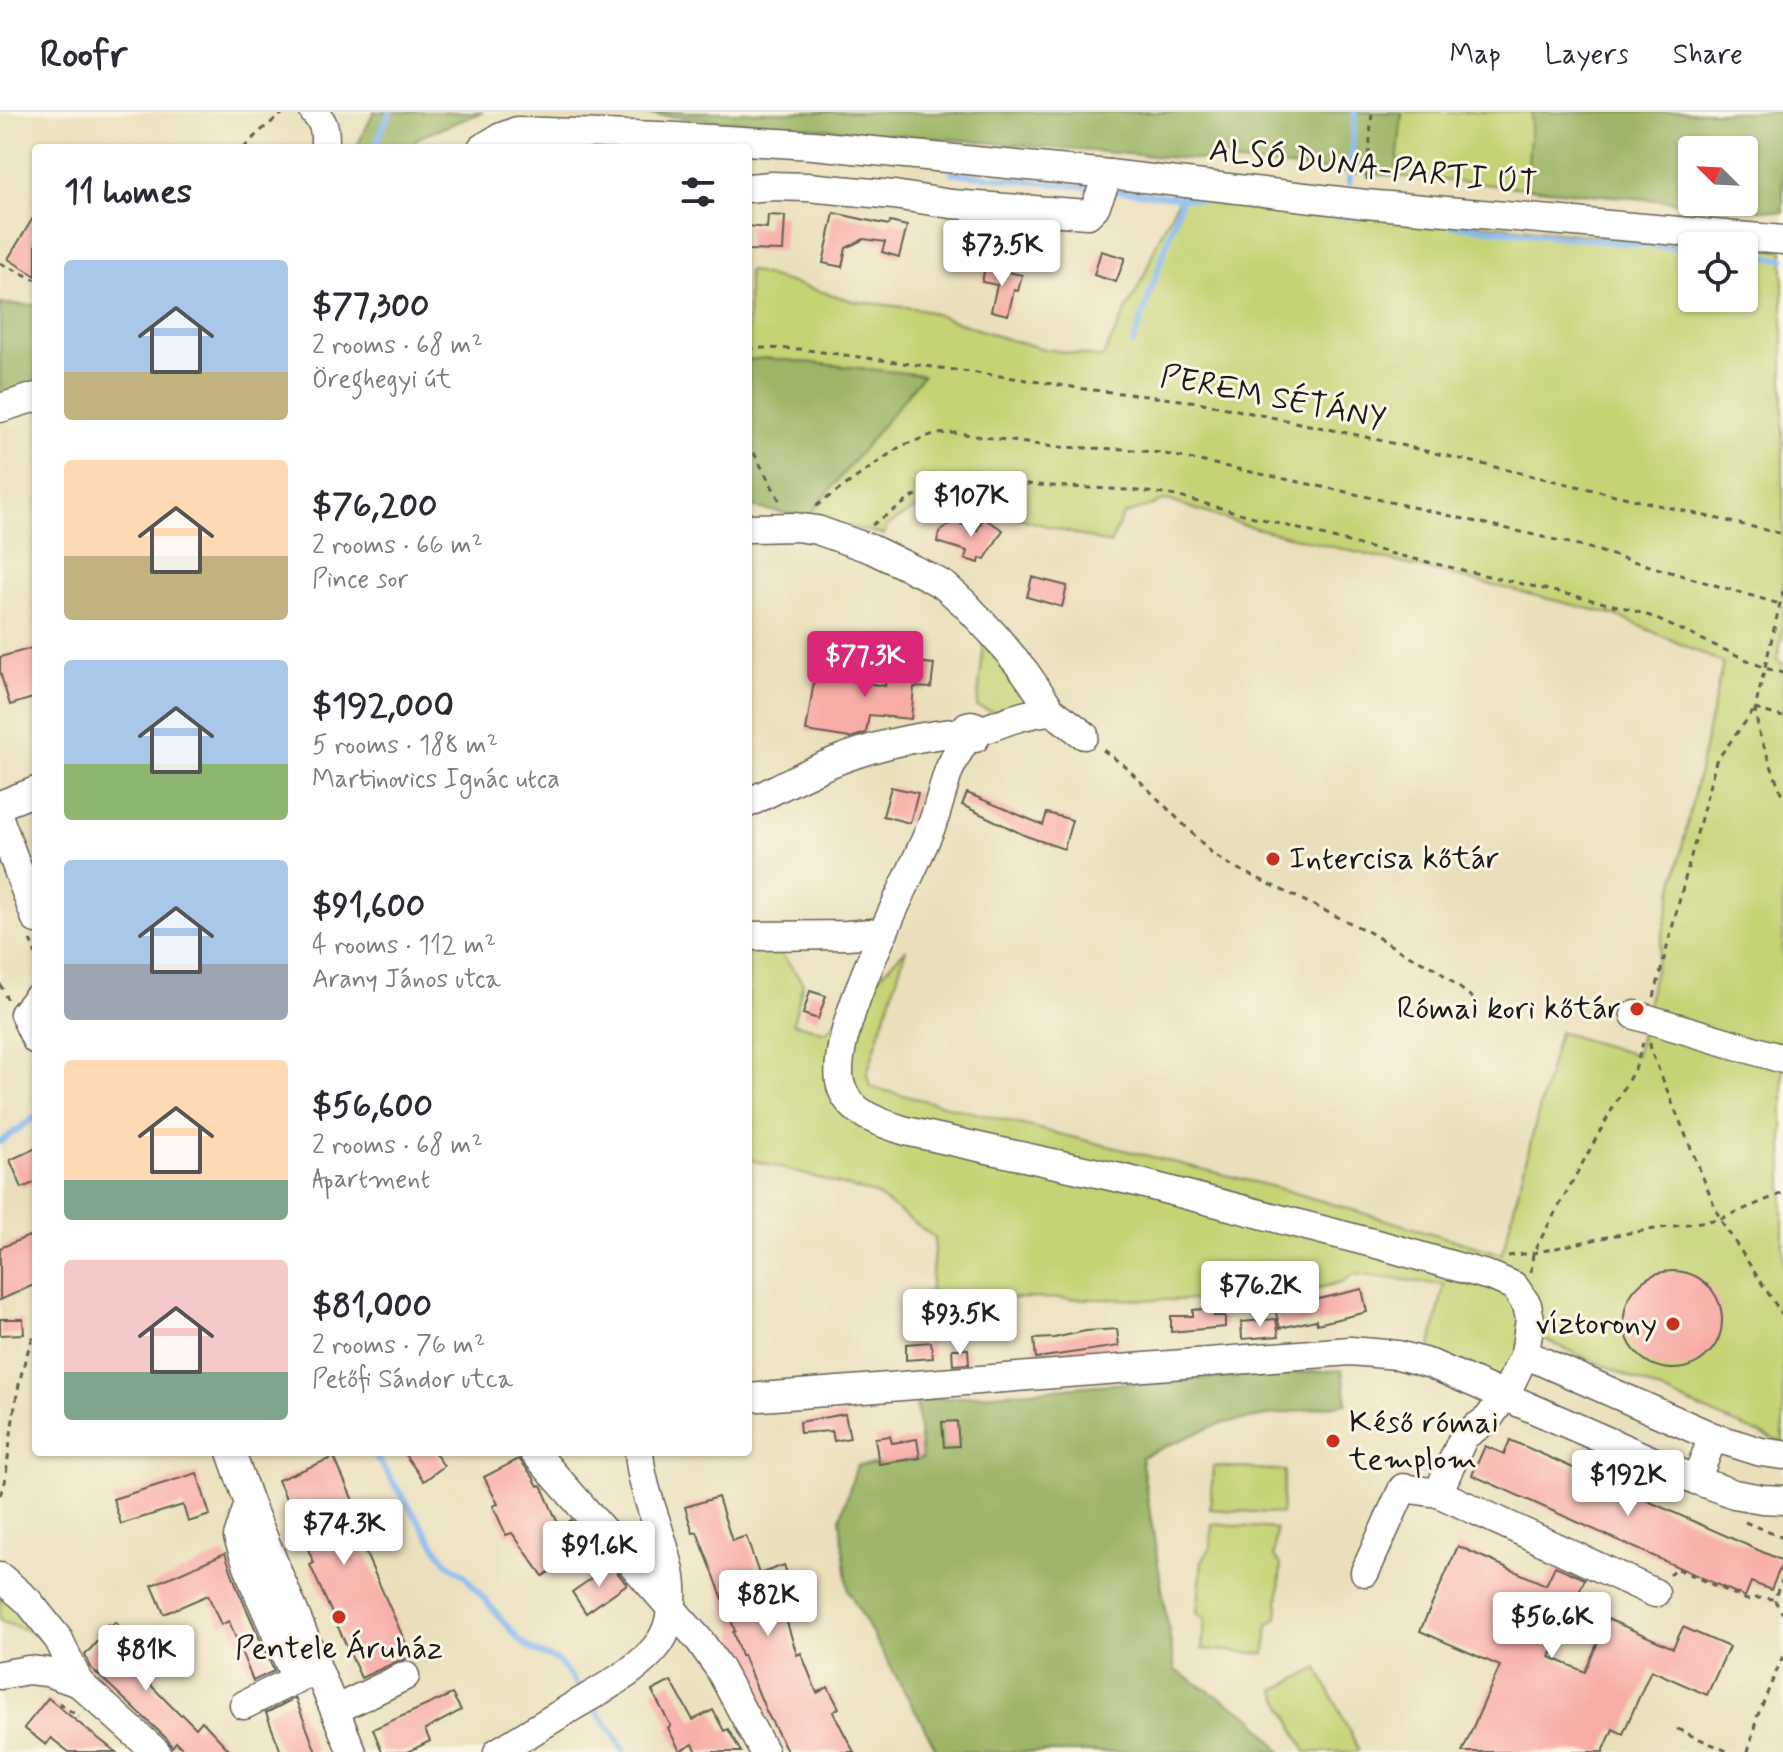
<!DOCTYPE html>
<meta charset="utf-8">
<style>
:root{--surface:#fff;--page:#f2f2f3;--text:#2b2b33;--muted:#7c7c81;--line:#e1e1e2;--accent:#db2777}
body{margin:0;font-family:Mynerve,sans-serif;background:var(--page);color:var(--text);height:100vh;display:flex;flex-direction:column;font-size:30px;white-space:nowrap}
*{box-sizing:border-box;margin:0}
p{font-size:26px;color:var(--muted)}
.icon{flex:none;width:44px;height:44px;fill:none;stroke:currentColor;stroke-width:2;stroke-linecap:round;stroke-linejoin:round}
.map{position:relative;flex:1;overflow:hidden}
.sheet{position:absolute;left:32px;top:32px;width:720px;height:1312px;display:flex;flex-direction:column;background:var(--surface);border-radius:8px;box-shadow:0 2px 6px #0004}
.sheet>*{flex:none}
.needle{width:52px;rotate:294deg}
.tools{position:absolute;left:1678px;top:24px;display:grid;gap:16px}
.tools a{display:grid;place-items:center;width:80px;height:80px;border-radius:8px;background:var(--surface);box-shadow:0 2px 6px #0004;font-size:40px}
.price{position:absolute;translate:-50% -68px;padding:0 18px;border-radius:8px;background:#fff;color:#222;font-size:26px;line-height:52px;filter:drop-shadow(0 2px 4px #0008)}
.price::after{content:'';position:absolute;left:50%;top:48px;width:24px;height:18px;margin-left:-12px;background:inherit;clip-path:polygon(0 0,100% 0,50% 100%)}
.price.selected{background:var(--accent);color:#fff}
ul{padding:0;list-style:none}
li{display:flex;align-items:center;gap:24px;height:200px;padding:0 32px}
li span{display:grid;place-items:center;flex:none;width:224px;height:160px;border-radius:8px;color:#555}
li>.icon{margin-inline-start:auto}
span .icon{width:96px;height:96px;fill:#fffc;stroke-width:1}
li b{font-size:34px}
h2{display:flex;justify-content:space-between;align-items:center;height:96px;padding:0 32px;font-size:34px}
header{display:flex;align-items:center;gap:48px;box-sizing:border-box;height:112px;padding:0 40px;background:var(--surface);border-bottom:2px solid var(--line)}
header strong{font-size:38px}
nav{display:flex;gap:44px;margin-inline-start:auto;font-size:28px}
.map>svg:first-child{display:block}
</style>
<header>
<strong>Roofr</strong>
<nav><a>Map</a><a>Layers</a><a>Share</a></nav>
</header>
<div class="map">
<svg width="1783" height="1640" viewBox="0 0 1783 1640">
<rect width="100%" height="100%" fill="#fcf5e5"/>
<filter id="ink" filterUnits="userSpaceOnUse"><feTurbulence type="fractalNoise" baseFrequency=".0125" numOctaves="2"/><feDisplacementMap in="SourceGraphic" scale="16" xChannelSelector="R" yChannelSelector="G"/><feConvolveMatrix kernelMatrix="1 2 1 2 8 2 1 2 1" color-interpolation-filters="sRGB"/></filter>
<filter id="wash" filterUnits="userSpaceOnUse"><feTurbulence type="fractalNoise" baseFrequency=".006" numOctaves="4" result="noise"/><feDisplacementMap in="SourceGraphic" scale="32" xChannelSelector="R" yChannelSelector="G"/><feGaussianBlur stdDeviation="1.8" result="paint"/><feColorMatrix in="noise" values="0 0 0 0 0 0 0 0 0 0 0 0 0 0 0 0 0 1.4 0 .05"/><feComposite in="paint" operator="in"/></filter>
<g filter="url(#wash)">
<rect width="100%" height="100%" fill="#eadfba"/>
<g fill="#c5d375" stroke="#707848" stroke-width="2">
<polygon points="1402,0 1532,0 1526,76 1396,64"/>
<polygon points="1182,80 1692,134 1692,186 1744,186 1744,134 1783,138 1783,518 1777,549 1783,551 1783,1331 1724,1307 1528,1220 1501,1275 1429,1243 1444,1173 1354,1162 1342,1170 1268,1189 1014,1186 991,1195 959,1193 930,1183 935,1126 875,1082 748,1047 748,830 773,830 803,871 793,911 826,920 906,837 867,962 870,975 1278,1076 1502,1142 1559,920 1636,943 1723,551 1615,503 1243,413 1167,388 1123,403 1110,432 938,383 887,414 884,423 808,405 922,263 767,246 748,248 748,158 853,189 921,197 1003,226 1045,237 1102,246 1143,166 1158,128"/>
<polygon points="985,519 1031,578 1028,590 998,601 977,595"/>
<polygon points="1213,1354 1285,1359 1281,1402 1210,1397"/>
<polygon points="1212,1412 1276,1417 1274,1444 1281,1453 1277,1506 1268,1513 1265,1542 1202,1537 1205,1507 1197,1501 1202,1449 1210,1436"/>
<polygon points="0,1475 50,1532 28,1519 0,1509"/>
<polygon points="1318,1556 1359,1638 1355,1640 1306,1640 1275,1578"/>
</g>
<g fill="#9cb566" stroke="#5c6841" stroke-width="2" fill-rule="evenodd">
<polygon points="374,0 483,0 417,26 412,36 356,36"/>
<polygon points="619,0 1402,0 1396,64"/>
<path d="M1532,0H1783V100L1526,76ZM1692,38H1744V90H1692Z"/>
<polygon points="0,192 36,193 36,276 0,285"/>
<polygon points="767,246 923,263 808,405 748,395 748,248"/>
<polygon points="1342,1258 1347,1291 1218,1312 1141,1345 1175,1558 1253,1606 1281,1640 938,1640 848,1478 840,1407 857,1353 922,1347 916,1289 1098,1273"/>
</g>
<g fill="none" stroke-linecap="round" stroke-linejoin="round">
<g stroke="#84b8f2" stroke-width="6">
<polyline points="374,36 390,0"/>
<polyline points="952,61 1096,76"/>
<polyline points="1349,70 1355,0"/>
<polyline points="1111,78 1358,105"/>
<polyline points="1449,113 1692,138"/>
<polyline points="1744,143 1783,147"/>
<polyline points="1133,232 1182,86"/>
<polyline points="0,1030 35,1005"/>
<polyline points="373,1340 446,1450 464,1463 519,1528 532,1538 558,1549 583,1581"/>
<polyline points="592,1594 614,1622 624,1640"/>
</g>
</g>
<g id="blocks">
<g fill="#f8aca8">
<polygon points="36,101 36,164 8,147"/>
<polygon points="834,101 889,113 890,110 907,114 899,145 882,140 885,130 864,127 846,136 842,155 823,151"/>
<polygon points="768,103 785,104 783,139 748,138 748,114 767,116"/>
<polygon points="1101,139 1125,146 1116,170 1094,163"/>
<polygon points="985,155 1022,163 1018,179 1014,178 1008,203 991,199 997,173 982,170"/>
<polygon points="983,406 1003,418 985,447 980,446 979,451 965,447 967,439 937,430 939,420 949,412 957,410 977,419"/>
<polygon points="1032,465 1067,474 1062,495 1027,485"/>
<polygon points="36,535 36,585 10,593 0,560 0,545"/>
<polygon points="888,547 934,552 931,576 914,575 911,607 869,603 866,621 850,626 806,619 815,563 885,574"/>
<polygon points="891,675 918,681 910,711 883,704"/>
<polygon points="967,681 1043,713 1047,701 1072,708 1064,737 1026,724 962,693"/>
<polygon points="810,879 826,884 818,907 803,902"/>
<polygon points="36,1036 36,1070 22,1076 10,1048"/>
<polygon points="29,1124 36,1139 36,1172 0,1188 0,1136"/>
<circle cx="1673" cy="1208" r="49"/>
<polygon points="1362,1177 1367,1200 1317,1212 1316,1208 1280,1216 1275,1197"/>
<polygon points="1214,1196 1214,1204 1225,1204 1225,1215 1171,1220 1171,1204 1193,1204 1193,1198"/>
<polygon points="0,1207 23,1207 24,1222 0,1223"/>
<polygon points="1276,1207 1279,1224 1242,1227 1241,1210"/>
<polygon points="1117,1217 1119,1234 1036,1246 1034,1227 1054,1226 1086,1219"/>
<polygon points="931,1230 933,1246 906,1248 906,1232"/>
<polygon points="952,1237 968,1237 969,1252 953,1253"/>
<polygon points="845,1302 850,1326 834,1329 832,1319 800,1321 799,1310"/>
<polygon points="957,1309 959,1334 944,1335 942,1310"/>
<polygon points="890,1324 892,1331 917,1327 920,1346 879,1352 875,1326"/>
<polygon points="1510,1328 1783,1449 1771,1478 1751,1470 1745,1485 1472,1363 1485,1334 1504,1342"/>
<polygon points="403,1340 434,1340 444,1354 424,1369"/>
<polygon points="334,1345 358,1400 349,1404 412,1545 398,1549 361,1566 310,1453 314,1451 278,1368"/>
<polygon points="519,1347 533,1365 538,1374 540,1373 542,1375 560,1416 571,1408 591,1431 543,1464 512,1421 506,1423 493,1394 498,1392 484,1365"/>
<polygon points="197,1361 210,1403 188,1410 183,1393 121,1412 113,1387"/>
<polygon points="718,1385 732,1429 746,1424 759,1462 784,1453 791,1473 777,1478 797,1543 801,1541 817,1581 828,1575 839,1596 833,1600 854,1640 788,1640 766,1599 743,1543 741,1544 733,1520 735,1519 713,1461 697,1420 693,1421 685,1395"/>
<polygon points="1458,1434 1546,1473 1555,1454 1585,1467 1550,1545 1585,1560 1608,1507 1673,1536 1683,1515 1729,1535 1707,1583 1651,1558 1623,1622 1613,1617 1603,1640 1462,1640 1500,1554 1420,1519"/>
<polygon points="225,1441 238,1478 274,1559 253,1569 229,1509 221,1513 208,1483 164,1502 152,1473"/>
<polygon points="611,1453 627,1472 586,1501 572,1480"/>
<polygon points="115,1510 141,1536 128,1550 180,1603 182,1602 196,1616 202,1609 231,1640 186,1640 176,1630 172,1635 167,1627 90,1555 85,1543 100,1526 97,1523 108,1512 111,1515"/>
<polygon points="671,1569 693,1608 713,1598 724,1619 728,1617 741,1640 697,1640 693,1632 680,1639 668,1616 671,1614 652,1579"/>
<polygon points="452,1582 461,1598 425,1618 430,1629 408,1640 382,1640 373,1617"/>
<polygon points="48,1586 90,1620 116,1640 69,1640 51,1626 46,1633 24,1616"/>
<polygon points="295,1586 296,1588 316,1640 281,1640 266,1601"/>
</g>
</g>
</g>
<g filter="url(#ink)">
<use href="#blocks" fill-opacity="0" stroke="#646053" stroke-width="2"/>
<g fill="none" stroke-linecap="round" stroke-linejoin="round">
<g stroke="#646053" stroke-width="31">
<g id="minor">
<path d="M314,0C326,12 325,20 325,36"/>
<polyline points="482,36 499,26 517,19 659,24 813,33 1109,62 1365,92 1783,128"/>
<polyline points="748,76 771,74 807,75 894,83 951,92 1088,102 1095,95 1109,62"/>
<polyline points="0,296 36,285"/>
<polyline points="748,416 795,415 817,418 871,437 925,463 945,474 965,492 994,523 1025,560 1052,599 1084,623"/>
<path d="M967,626C960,636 954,647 949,658C943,675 939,693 933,710C912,765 822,928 842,977C852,1003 882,1011 906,1019L1129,1068L1384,1134L1493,1165L1514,1174L1527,1193L1530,1207L1525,1242L1505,1283L1488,1307L1464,1324L1438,1381"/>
<path d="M967,626H975L978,620C1003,610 1025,601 1052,599"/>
<path d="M748,691C783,674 818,654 855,642C890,630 927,623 964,620L967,614L971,613L975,614L978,619"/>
<polyline points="0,693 36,679"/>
<polyline points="0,709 36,807"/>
<polyline points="748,824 847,823 884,820"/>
<polyline points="36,887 24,902 36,928"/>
<polyline points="1635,903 1783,947"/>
<polyline points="1525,1242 1713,1325"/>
<polyline points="748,1286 1350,1239 1398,1243 1431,1252 1696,1368 1734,1382 1762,1387 1783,1388"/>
<polyline points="231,1340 249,1391 352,1640"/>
<polyline points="534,1340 700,1529 719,1556 764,1640"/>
<polyline points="1696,1368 1713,1325 1761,1340 1783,1343"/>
<polyline points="249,1391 238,1425 254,1471 296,1567 317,1558"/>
<polyline points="1365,1460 1403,1376 1438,1381 1655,1481"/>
<polyline points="0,1465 28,1489 59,1528 79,1571"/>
<polyline points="0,1563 28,1558 47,1560 79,1571 156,1640"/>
<polyline points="244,1593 296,1567"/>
<polyline points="335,1598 405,1564"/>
<path d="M498,1640C525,1624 550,1608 577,1592C604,1576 642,1556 660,1530C672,1512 674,1486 671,1465C664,1422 642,1383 639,1340"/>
</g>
</g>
<g stroke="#646053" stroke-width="3" stroke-dasharray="6 6" stroke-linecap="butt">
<polyline points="244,36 258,21 283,1 287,0"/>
<polyline points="1367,68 1372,0"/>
<polyline points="0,151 36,168"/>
<polyline points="748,237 762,236 800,237 1007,265 1085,277 1198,290 1357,323 1783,422"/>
<polyline points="748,330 782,393"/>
<polyline points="816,394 901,334 934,322 957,321 1054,335 1124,337 1161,341 1342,379 1578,433 1783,493"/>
<path d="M872,413C892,400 932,369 953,365C976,361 1003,370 1027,372C1076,377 1126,375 1176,384L1389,441L1626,496L1650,504L1765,556L1783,561"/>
<polyline points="1783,479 1755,597 1759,621 1783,686"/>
<polyline points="1755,597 1783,605"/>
<polyline points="1103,638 1126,655 1214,743 1232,754 1369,820 1400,839 1435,856 1475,888"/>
<polyline points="30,828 36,843"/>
<polyline points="0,872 7,887"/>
<polyline points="1654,885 1716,649 1755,597"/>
<polyline points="1650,931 1651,939 1720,1107 1783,1204"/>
<polyline points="1508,1144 1533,1141 1616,1123 1720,1107 1783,1081"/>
<polyline points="1531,1160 1533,1141 1636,954 1643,931"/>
<path d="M0,1383L5,1370C12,1318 15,1266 36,1218"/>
<polyline points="1745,1410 1783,1426"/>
<polyline points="1669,1463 1675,1456 1747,1488 1755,1486 1774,1487"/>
<polyline points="1783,1466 1774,1487 1783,1502"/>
<polyline points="59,1591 79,1605"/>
<polyline points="1677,1617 1729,1640"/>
<polyline points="1748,1640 1757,1605 1783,1544"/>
</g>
<use href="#minor" stroke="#fff" stroke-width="28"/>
</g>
</g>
<g fill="#c8321e" stroke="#fcf5e5" stroke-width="3">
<circle cx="1273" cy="747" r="8"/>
<circle cx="1637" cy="897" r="8"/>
<circle cx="1673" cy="1212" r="8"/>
<circle cx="1333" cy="1329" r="8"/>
<circle cx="339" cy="1505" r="8"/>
</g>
<g text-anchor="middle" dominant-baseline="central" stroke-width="6" stroke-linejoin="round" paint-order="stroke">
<g font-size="32" fill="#1c1c1c" stroke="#fcf5e5">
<text transform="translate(1373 56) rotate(6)">ALSÓ DUNA-PARTI ÚT</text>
<text transform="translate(1273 286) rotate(11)">PEREM SÉTÁNY</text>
</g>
<g font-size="32" fill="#1c1c1c" stroke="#fcf5e5" text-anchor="start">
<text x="1289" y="747">Intercisa kőtár</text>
<text x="1621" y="897" text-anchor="end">Római kori kőtár</text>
<text x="1657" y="1212" text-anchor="end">víztorony</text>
<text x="1349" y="1311">Késő római<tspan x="1349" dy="37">templom</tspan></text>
<text x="339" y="1537" text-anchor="middle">Pentele Áruház</text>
</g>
</g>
</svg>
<div class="tools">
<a><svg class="needle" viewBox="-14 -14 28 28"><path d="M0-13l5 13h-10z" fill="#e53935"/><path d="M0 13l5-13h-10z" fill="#7c7c81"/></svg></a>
<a><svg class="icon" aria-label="locate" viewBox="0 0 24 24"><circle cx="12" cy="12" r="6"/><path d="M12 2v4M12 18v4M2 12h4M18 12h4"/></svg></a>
</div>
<b class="price" style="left:1002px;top:176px">$73.5K</b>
<b class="price" style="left:971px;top:427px">$107K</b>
<b class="price selected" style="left:865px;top:587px">$77.3K</b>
<b class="price" style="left:1260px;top:1217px">$76.2K</b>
<b class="price" style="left:960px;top:1245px">$93.5K</b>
<b class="price" style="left:1628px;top:1406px">$192K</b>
<b class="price" style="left:344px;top:1455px">$74.3K</b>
<b class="price" style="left:599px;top:1477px">$91.6K</b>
<b class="price" style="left:768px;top:1526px">$82K</b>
<b class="price" style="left:1552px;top:1548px">$56.6K</b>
<b class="price" style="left:146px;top:1581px">$81K</b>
<section class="sheet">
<h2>11 homes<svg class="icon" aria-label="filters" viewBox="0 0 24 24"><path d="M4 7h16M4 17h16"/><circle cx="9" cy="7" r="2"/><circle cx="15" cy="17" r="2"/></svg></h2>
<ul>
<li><span style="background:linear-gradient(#a9c7e8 70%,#c2b280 0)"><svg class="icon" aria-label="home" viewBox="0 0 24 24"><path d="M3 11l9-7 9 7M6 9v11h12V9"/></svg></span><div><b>$77,300</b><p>2 rooms · 68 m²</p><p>Öreghegyi út</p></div></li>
<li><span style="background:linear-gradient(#ffd9b3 60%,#c2b280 0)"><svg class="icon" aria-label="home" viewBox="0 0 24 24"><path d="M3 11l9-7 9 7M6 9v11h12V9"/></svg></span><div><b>$76,200</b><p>2 rooms · 66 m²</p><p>Pince sor</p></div></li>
<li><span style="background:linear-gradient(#a9c7e8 65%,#8fb573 0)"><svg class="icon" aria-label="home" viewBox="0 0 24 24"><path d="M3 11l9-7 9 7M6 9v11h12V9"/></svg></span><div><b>$192,000</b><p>5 rooms · 188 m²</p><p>Martinovics Ignác utca</p></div></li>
<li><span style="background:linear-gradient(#a9c7e8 65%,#9aa5b1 0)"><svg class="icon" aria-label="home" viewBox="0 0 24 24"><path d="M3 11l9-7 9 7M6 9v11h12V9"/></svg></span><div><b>$91,600</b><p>4 rooms · 112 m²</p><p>Arany János utca</p></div></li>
<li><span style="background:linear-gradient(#ffd9b3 75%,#7fa58c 0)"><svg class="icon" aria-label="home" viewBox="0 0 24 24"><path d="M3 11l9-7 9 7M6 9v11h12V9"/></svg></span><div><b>$56,600</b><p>2 rooms · 68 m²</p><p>Apartment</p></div></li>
<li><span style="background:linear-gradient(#f6c9c9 70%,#7fa58c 0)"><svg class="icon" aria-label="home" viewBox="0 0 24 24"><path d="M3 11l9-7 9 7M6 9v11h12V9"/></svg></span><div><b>$81,000</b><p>2 rooms · 76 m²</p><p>Petőfi Sándor utca</p></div></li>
</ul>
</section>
</div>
